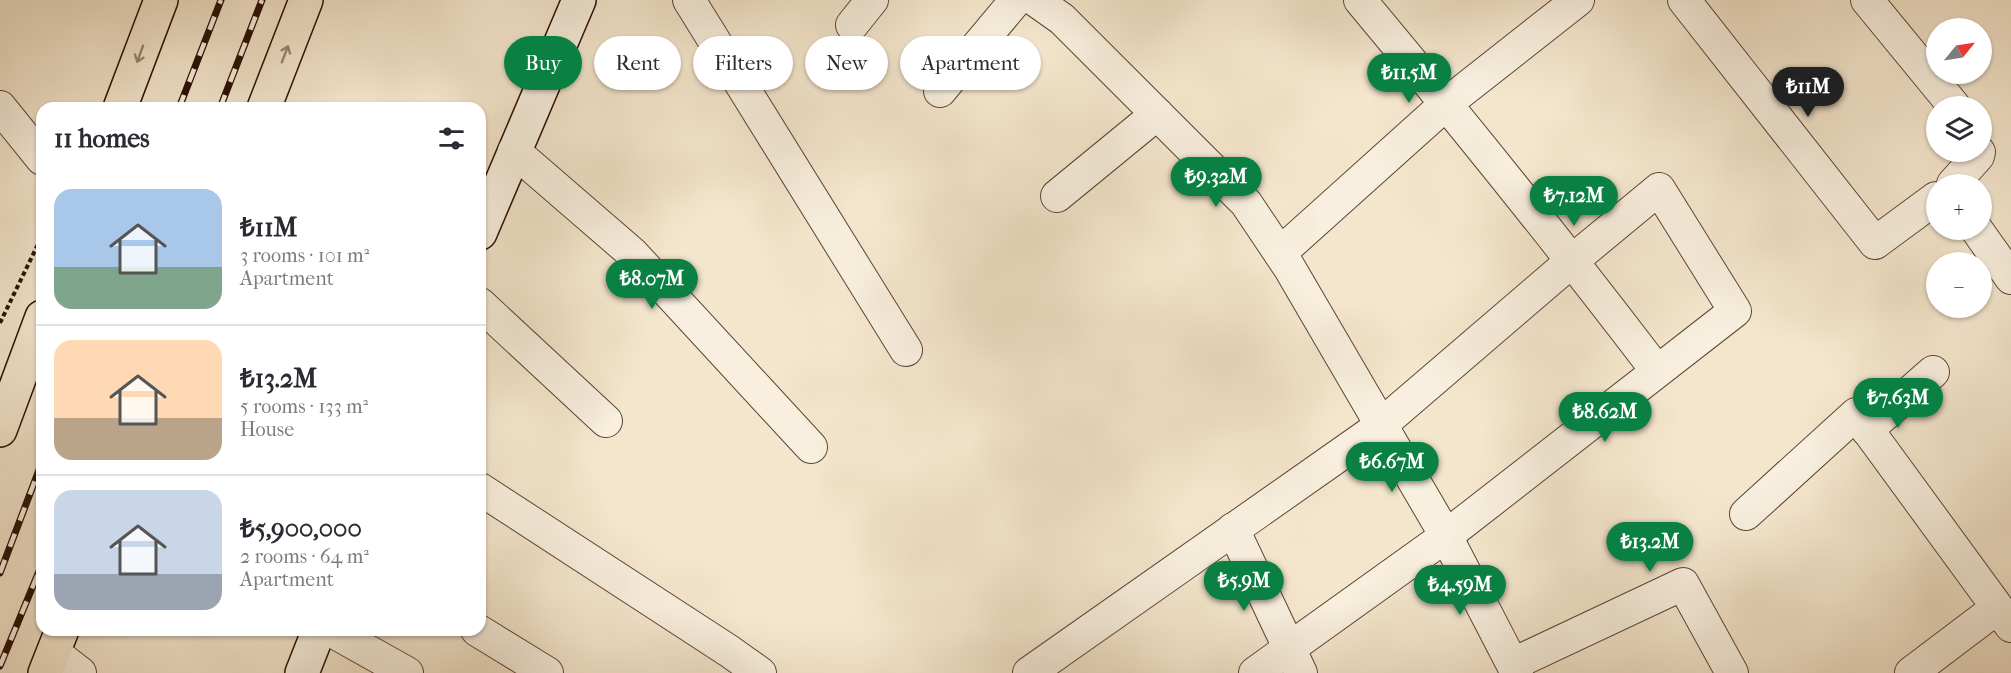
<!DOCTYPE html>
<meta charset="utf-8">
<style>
:root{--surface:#fff;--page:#f7f7f7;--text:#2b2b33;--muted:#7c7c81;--line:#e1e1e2;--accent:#0b8043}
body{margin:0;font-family:"IM FELL French Canon",serif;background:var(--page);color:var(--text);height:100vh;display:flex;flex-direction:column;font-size:22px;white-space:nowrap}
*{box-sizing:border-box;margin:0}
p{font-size:20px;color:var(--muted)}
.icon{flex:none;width:33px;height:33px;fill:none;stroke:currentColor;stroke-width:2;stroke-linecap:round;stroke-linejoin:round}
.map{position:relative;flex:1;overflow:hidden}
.details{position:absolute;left:36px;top:102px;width:450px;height:534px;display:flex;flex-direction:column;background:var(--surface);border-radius:18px;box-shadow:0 2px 4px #0004}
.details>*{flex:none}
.guide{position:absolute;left:504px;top:36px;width:570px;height:54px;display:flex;gap:12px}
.needle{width:39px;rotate:60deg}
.fabs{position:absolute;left:1926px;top:18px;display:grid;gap:12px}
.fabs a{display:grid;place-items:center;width:66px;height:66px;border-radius:50%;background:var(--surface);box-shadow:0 2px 4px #0004;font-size:30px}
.price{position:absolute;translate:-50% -51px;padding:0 14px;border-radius:21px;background:var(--accent);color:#fff;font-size:20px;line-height:39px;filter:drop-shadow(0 2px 3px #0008)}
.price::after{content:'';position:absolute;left:50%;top:36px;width:18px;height:14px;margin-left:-9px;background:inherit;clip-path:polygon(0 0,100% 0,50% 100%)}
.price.current{background:#222;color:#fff}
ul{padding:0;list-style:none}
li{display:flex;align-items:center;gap:18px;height:150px;padding:0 18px}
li+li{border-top:2px solid var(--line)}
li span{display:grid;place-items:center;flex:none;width:168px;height:120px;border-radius:18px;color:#555}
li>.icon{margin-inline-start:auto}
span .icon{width:72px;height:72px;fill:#fffc;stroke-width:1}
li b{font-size:26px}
h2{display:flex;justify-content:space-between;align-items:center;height:72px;padding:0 18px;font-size:26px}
.chip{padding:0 21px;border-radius:27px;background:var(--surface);box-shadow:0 2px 4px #0004;font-size:21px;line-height:54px}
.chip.current{background:var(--accent);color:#fff}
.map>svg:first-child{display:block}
</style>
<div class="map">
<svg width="2011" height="673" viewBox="0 0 2011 673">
<rect width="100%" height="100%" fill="#f4e6cd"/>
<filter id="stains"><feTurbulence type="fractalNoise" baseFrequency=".00333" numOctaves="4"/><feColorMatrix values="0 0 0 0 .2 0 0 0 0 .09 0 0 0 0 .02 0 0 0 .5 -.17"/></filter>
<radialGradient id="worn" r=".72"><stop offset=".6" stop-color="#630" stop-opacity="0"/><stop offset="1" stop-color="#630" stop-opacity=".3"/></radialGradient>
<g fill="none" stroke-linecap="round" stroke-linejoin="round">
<g stroke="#5c4536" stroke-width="34">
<g id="street">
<polyline points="689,0 906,350"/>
<polyline points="1035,0 1062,19 1246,203 1289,267 1446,536 1517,673"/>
<path d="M1360,0C1462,122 1561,245 1657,371"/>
<polyline points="1684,0 1875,243 1936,198"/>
<polyline points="1867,0 1954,106"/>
<polyline points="852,25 872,0"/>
<polyline points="940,91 1016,0"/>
<polyline points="0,107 42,159"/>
<polyline points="514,151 632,253 811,447"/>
<polyline points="1953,184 1978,156 1979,152"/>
<polyline points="1057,196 1157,114"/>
<polyline points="1977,230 2011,278"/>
<polyline points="1280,253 1447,103 1578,0"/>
<polyline points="480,304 606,421"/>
<polyline points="1867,430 1933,372"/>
<polyline points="480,489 729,651 760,673"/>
<polyline points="1746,514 1856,414 2011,626"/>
<polyline points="1233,529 1301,673"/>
<polyline points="330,630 407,673"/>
<polyline points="477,630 547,673"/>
<polyline points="53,652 80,673"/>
<polyline points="1513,664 1683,584 1732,673"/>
<polyline points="1029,673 1375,430 1573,260 1659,189 1735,311 1446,536 1255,673"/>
<polyline points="1911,673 1997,608"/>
</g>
</g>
<g stroke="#290f03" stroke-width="36">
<g id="secondary">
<polyline points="480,233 579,0"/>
<polyline points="302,673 319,630"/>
</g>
</g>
<g stroke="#290f03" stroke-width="36">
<g id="primary">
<polyline points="120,108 161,0"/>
<polyline points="264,108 306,0"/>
<polyline points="0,430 42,317"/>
<polyline points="45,673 62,630"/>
</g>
</g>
<polyline stroke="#290f03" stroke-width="4" stroke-dasharray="4.5 3" stroke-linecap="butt" points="0,323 42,236"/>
<use href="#street" stroke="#f8efde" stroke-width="32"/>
<use href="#secondary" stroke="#f8efde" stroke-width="33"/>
<use href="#primary" stroke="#f4e6cd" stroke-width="33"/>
<g stroke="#290f03" stroke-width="7">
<g id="rail">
<polyline points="179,108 221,0"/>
<polyline points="220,108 262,0"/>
<polyline points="0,573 42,462"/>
<polyline points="0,666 42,564"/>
</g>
</g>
<use href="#rail" stroke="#f8efde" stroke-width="4.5" stroke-dasharray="14" stroke-linecap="butt"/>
</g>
<defs><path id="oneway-shaft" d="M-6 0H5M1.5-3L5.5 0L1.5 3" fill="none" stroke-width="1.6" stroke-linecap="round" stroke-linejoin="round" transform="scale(1.5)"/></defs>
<g stroke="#998572">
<use href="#oneway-shaft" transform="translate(140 54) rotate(110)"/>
<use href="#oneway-shaft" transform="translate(285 54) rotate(-69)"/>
</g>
<rect width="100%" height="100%" filter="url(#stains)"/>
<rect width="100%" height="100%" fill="url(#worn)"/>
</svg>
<div class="fabs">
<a><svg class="needle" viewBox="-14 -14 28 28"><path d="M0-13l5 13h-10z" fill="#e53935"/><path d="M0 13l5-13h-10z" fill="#7c7c81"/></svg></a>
<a><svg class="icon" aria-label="layers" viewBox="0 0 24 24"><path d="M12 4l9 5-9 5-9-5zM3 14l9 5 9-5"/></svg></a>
<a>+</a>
<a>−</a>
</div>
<b class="price" style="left:1409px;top:104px">₺11.5M</b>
<b class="price current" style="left:1808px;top:118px">₺11M</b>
<b class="price" style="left:1216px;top:208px">₺9.32M</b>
<b class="price" style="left:1574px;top:227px">₺7.12M</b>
<b class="price" style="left:652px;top:310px">₺8.07M</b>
<b class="price" style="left:1898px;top:429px">₺7.63M</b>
<b class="price" style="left:1605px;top:443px">₺8.62M</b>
<b class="price" style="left:1392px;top:493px">₺6.67M</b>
<b class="price" style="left:1650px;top:573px">₺13.2M</b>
<b class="price" style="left:1244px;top:612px">₺5.9M</b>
<b class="price" style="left:1460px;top:616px">₺4.59M</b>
<div class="guide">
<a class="chip current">Buy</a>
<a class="chip">Rent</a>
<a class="chip">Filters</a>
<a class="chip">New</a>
<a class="chip">Apartment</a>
</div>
<section class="details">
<h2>11 homes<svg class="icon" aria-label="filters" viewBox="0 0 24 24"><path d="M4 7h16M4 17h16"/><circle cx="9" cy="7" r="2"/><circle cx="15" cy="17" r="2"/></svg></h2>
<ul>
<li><span style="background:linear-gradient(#a9c7e8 65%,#7fa58c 0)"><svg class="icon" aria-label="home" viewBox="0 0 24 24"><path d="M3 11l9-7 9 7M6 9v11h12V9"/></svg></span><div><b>₺11M</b><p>3 rooms · 101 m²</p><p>Apartment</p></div></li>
<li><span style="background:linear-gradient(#ffd9b3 65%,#b9a48a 0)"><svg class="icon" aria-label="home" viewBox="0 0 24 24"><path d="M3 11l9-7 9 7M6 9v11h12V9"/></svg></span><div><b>₺13.2M</b><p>5 rooms · 133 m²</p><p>House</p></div></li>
<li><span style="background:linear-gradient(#c9d6e8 70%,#9aa5b1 0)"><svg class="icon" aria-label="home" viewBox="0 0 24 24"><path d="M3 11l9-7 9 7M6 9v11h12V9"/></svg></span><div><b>₺5,900,000</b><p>2 rooms · 64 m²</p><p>Apartment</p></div></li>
</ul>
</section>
</div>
